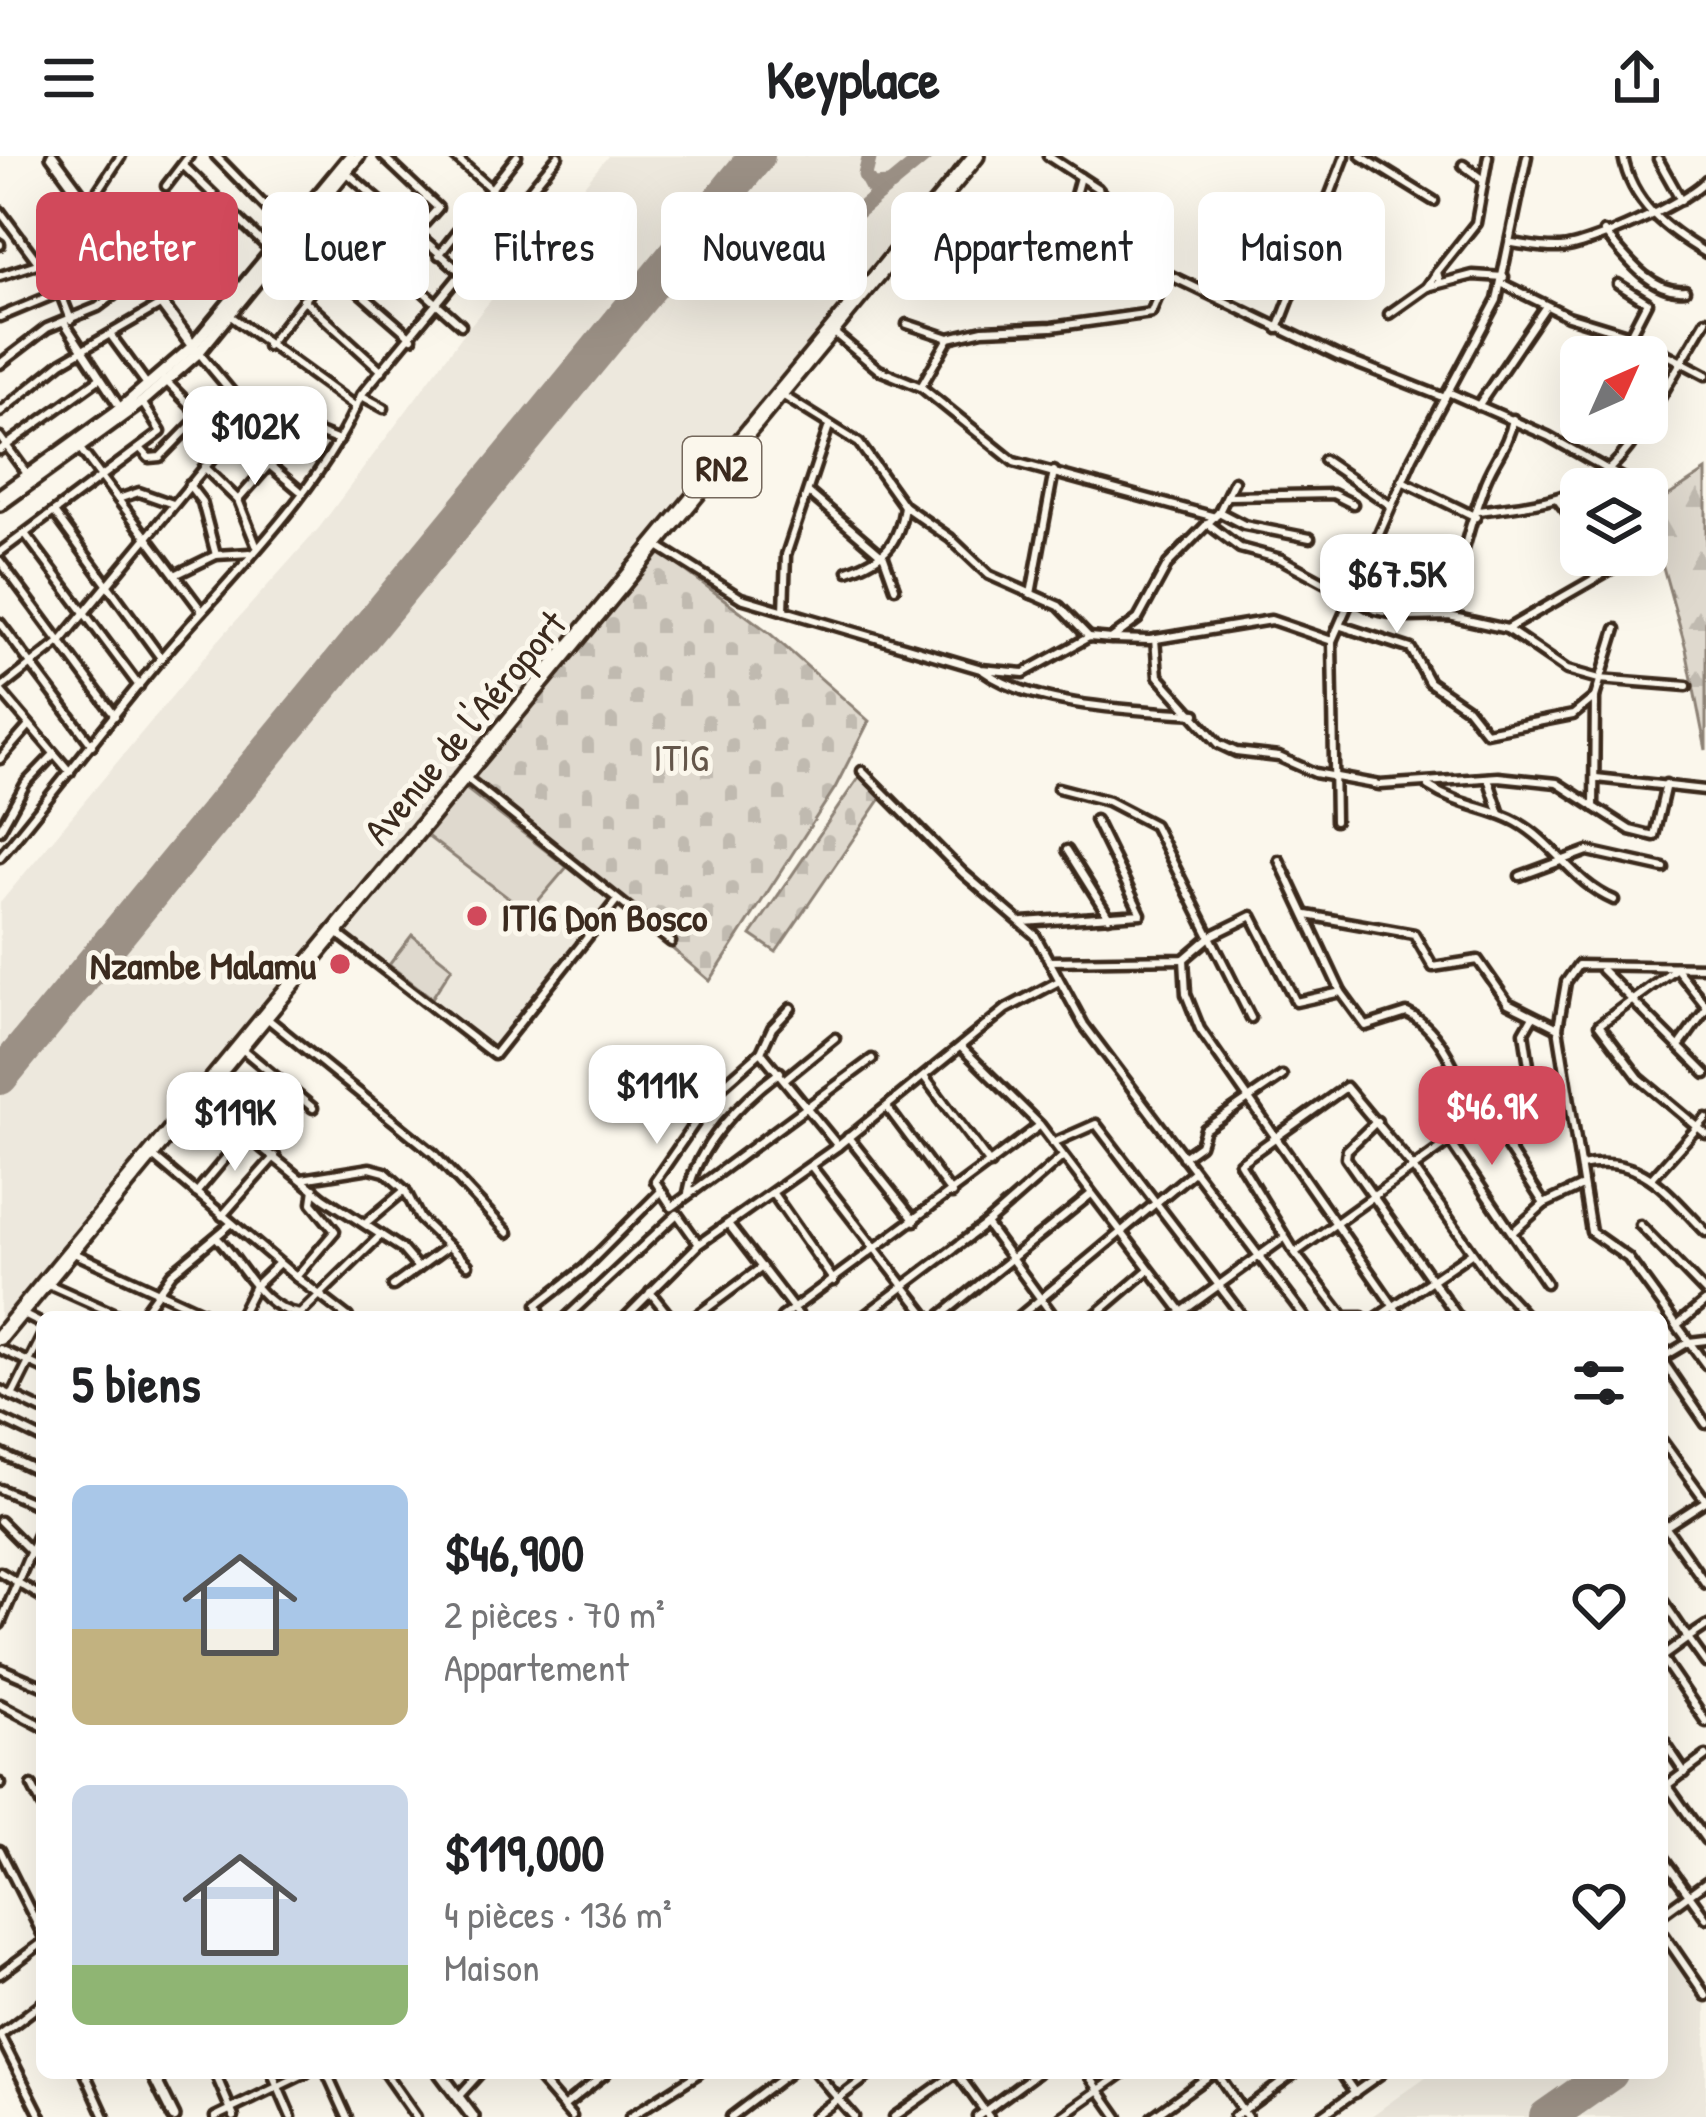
<!DOCTYPE html>
<html lang="fr">
<meta charset="utf-8">
<style>
:root{--surface:#fff;--page:#f2f2f2;--text:#202124;--muted:#757577;--accent:#d1495b}
body{margin:0;font-family:"Patrick Hand",sans-serif;background:var(--page);color:var(--text);height:100vh;display:flex;flex-direction:column;font-size:45px;white-space:nowrap}
*{box-sizing:border-box;margin:0}
p{font-size:39px;color:var(--muted)}
.icon{flex:none;width:66px;height:66px;fill:none;stroke:currentColor;stroke-width:2;stroke-linecap:round;stroke-linejoin:round}
.map{position:relative;flex:1;overflow:hidden}
.drawer{position:absolute;left:36px;top:1155px;width:1632px;height:768px;display:flex;flex-direction:column;background:var(--surface);border-radius:18px;box-shadow:0 12px 48px #0002}
.drawer>*{flex:none}
.banner{position:absolute;left:36px;top:36px;width:1635px;height:108px;display:flex;gap:24px}
.needle{width:78px;rotate:45deg}
.fabs{position:absolute;left:1560px;top:180px;display:grid;gap:24px}
.fabs a{display:grid;place-items:center;width:108px;height:108px;border-radius:18px;background:var(--surface);box-shadow:0 12px 48px #0002;font-size:60px}
.price{position:absolute;translate:-50% -102px;padding:0 27px;border-radius:24px;background:#fff;color:#222;font-size:39px;line-height:78px;filter:drop-shadow(0 3px 6px #0008)}
.price::after{content:'';position:absolute;left:50%;top:72px;width:36px;height:27px;margin-left:-18px;background:inherit;clip-path:polygon(0 0,100% 0,50% 100%)}
.price.selected{background:var(--accent);color:#fff}
ul{padding:0;list-style:none}
li{display:flex;align-items:center;gap:36px;height:300px;padding:0 36px}
li span{display:grid;place-items:center;flex:none;width:336px;height:240px;border-radius:18px;color:#555}
li>.icon{margin-inline-start:auto}
span .icon{width:144px;height:144px;fill:#fffc;stroke-width:1}
li b{font-size:51px}
h2{display:flex;justify-content:space-between;align-items:center;height:144px;padding:0 36px;font-size:51px}
.tag{padding:0 42px;border-radius:18px;background:var(--surface);box-shadow:0 12px 48px #0002;font-size:42px;line-height:108px}
.tag.selected{background:var(--accent);color:#fff}
header{display:flex;justify-content:space-between;align-items:center;height:156px;padding:0 36px;background:var(--surface);font-size:54px;font-weight:700}
.map>svg:first-child{display:block}
</style>
<header><svg class="icon" aria-label="menu" viewBox="0 0 24 24"><path d="M4 6h16M4 12h16M4 18h16"/></svg>Keyplace<svg class="icon" aria-label="share" viewBox="0 0 24 24"><path d="M12 15V3M7 8l5-5 5 5M5 13v7h14v-7"/></svg></header>
<div class="map">
<svg width="1706" height="1961" viewBox="0 0 1706 1961">
<defs>
<pattern id="forest-firs" width="22" height="20" patternUnits="userSpaceOnUse" patternTransform="scale(3)"><rect width="22" height="20" fill="#dfd9ce"/><path d="M5 1l3.5 6h-7zM16 11l3.5 6h-7z" fill="#c0bab0"/></pattern>
<pattern id="cemetery-stones" width="16" height="16" patternUnits="userSpaceOnUse" patternTransform="scale(3)"><rect width="16" height="16" fill="#dfd9ce"/><path d="M2 7V4a2 2 0 0 1 4 0v3zM10 15v-3a2 2 0 0 1 4 0v3z" fill="#c0bab0"/></pattern>
</defs>
<rect width="100%" height="100%" fill="#fbf7ec"/>
<filter id="ink" filterUnits="userSpaceOnUse"><feTurbulence type="fractalNoise" baseFrequency=".00833" numOctaves="2"/><feDisplacementMap in="SourceGraphic" scale="24" xChannelSelector="R" yChannelSelector="G"/><feConvolveMatrix kernelMatrix="1 2 1 2 8 2 1 2 1" color-interpolation-filters="sRGB"/></filter>
<g filter="url(#ink)">
<g fill="#ede8dd">
<polygon points="608,0 972,0 0,1174 0,747 217,486 319,372 465,176"/>
<polygon points="463,629 612,743 493,892 342,777"/>
<polygon points="1662,1787 1706,1848 1706,1961 1370,1961 1431,1917 1662,1917"/>
</g>
<g fill="#dfd9ce" stroke="#8d8276" stroke-width="3">
<polygon points="465,632 567,711 528,757 427,680"/>
<polygon points="412,779 452,811 432,842 389,809"/>
</g>
<polygon fill="url(#forest-firs)" stroke="#8d8276" stroke-width="3" points="1706,315 1706,594 1686,493 1647,354"/>
<g fill="url(#cemetery-stones)" stroke="#8d8276" stroke-width="3">
<polygon points="659,395 767,475 869,565 835,632 710,825 473,622"/>
<polygon points="861,618 882,641 776,796 751,779"/>
</g>
<g fill="none" stroke-linecap="round" stroke-linejoin="round">
<g stroke="#9b9085" stroke-width="15">
<polyline points="869,3 865,19 871,30 891,29"/>
<polyline points="828,45 834,61 846,65 925,0"/>
</g>
<g stroke="#9b9085" stroke-width="36">
<polyline points="0,921 757,0"/>
<polyline points="1547,1961 1610,1917"/>
</g>
<g stroke="#3b2a1e" stroke-width="15">
<g id="street">
<polyline points="216,0 288,74 412,182"/>
<polyline points="383,0 438,52 391,104"/>
<polyline points="454,0 514,53"/>
<polyline points="1048,0 1097,32 1167,118 1338,200 1445,242"/>
<polyline points="1361,0 1434,45"/>
<path d="M1623,0C1631,47 1667,74 1706,97"/>
<polyline points="1658,3 1681,44"/>
<polyline points="183,9 270,94"/>
<polyline points="1463,9 1483,24"/>
<polyline points="344,14 463,118"/>
<polyline points="166,30 189,0"/>
<polyline points="319,43 461,169"/>
<polyline points="88,50 121,0"/>
<polyline points="0,55 60,136 71,164"/>
<path d="M1604,76C1624,99 1651,138 1685,134"/>
<polyline points="1057,78 1070,57 1080,21"/>
<path d="M1512,87C1527,89 1544,93 1560,92C1586,92 1691,44 1706,24"/>
<polyline points="0,89 0,88"/>
<polyline points="439,99 517,0"/>
<polyline points="1437,116 1476,67 1488,0"/>
<polyline points="0,120 40,107"/>
<polyline points="1440,127 1437,116 1427,131 1473,119 1504,121"/>
<polyline points="1503,128 1568,160 1630,179 1706,219"/>
<polyline points="1618,128 1647,146 1630,179"/>
<polyline points="303,143 382,215"/>
<polyline points="228,158 356,251"/>
<polyline points="1389,158 1427,131"/>
<polyline points="0,161 60,136"/>
<polyline points="64,166 121,253"/>
<polyline points="907,168 949,182"/>
<polyline points="1278,173 1345,0"/>
<polyline points="833,176 879,214 921,231 1014,306 1215,361"/>
<polyline points="112,181 148,230"/>
<polyline points="267,190 331,110"/>
<polyline points="199,197 240,246 339,285"/>
<polyline points="0,208 47,172 98,151 138,121"/>
<polyline points="164,223 226,286"/>
<polyline points="921,231 949,182 983,174 1052,171 1151,157 1167,118"/>
<polyline points="1448,236 1548,280 1635,329"/>
<polyline points="782,239 859,287 904,350 950,382 989,419 1059,450 1089,481"/>
<polyline points="362,240 384,252"/>
<polyline points="1478,250 1546,150"/>
<polyline points="0,256 62,206 160,149"/>
<polyline points="1647,264 1706,164"/>
<polyline points="0,281 30,322"/>
<polyline points="241,285 265,255"/>
<polyline points="78,290 202,455"/>
<polyline points="140,292 149,302 160,301 198,262"/>
<polyline points="0,294 99,223"/>
<polyline points="1324,304 1390,349"/>
<polyline points="204,311 238,344 256,389"/>
<polyline points="1402,325 1476,361"/>
<polyline points="189,329 202,346 216,399"/>
<polyline points="808,336 884,401 895,432"/>
<polyline points="1228,340 1333,338 1353,348"/>
<polyline points="118,343 139,336 173,348"/>
<polyline points="1557,343 1579,371"/>
<polyline points="238,344 303,270"/>
<path d="M1478,355C1559,345 1601,341 1645,267"/>
<polyline points="54,356 161,502"/>
<polyline points="1219,356 1244,369 1310,382"/>
<polyline points="1207,367 1240,392 1281,403 1375,454 1409,461 1449,460 1507,473 1567,514 1599,523 1687,530"/>
<polyline points="26,379 139,530"/>
<polyline points="658,390 741,442 981,513 1024,517 1089,481 1111,483 1138,463 1168,408 1219,356 1234,325"/>
<polyline points="1647,392 1651,389"/>
<polyline points="0,396 161,276 142,246"/>
<polyline points="0,405 115,560"/>
<path d="M848,415C884,402 899,389 904,350"/>
<polyline points="175,419 216,399 250,397"/>
<polyline points="1031,438 1054,315"/>
<polyline points="784,455 786,399 829,270"/>
<path d="M1449,460C1457,415 1468,374 1483,332C1491,306 1508,292 1513,263"/>
<polyline points="0,467 92,589"/>
<polyline points="1341,470 1411,493 1429,526 1467,552 1486,576 1573,559 1595,541"/>
<polyline points="1507,473 1636,399"/>
<polyline points="1113,483 1150,484 1271,464 1332,485"/>
<polyline points="1155,483 1158,520 1219,588 1236,596 1279,601 1315,617 1380,629 1498,621 1557,627 1630,674 1654,680 1666,628"/>
<path d="M984,515C1033,551 1134,554 1196,558"/>
<polyline points="0,533 61,485 226,286 241,285 299,334"/>
<polyline points="0,534 70,616"/>
<polyline points="0,603 28,571"/>
<polyline points="862,615 963,717 1035,779 1084,869 1305,1161"/>
<polyline points="465,621 671,786"/>
<polyline points="1488,622 1500,658"/>
<polyline points="1596,622 1705,634"/>
<path d="M1428,630C1462,652 1488,650 1517,666C1556,688 1572,726 1614,744"/>
<polyline points="1058,632 1108,645 1154,669 1251,862"/>
<polyline points="1594,651 1595,541 1616,473"/>
<polyline points="1335,665 1332,485 1413,301 1497,144 1527,0"/>
<polyline points="0,674 26,627 52,600"/>
<polyline points="1067,694 1109,761"/>
<path d="M0,701C55,635 107,566 162,501C227,424 324,332 361,239L558,0"/>
<path d="M1279,704L1341,836L1366,870L1407,857C1436,870 1454,909 1465,936"/>
<polyline points="1520,720 1588,695 1664,712"/>
<polyline points="1307,759 1414,778 1433,811 1478,804 1508,847 1558,872"/>
<polyline points="1023,766 1141,758 1095,664"/>
<polyline points="338,778 494,899 617,744"/>
<polyline points="1184,803 1186,838 1200,873 1401,1161"/>
<polyline points="1049,805 1184,803 1211,780 1252,760 1296,846 1341,836"/>
<polyline points="1675,811 1706,850"/>
<polyline points="1706,811 1578,809 1566,826 1558,872 1591,1076 1628,1102 1706,1209"/>
<polyline points="1676,812 1599,869 1639,922 1706,978"/>
<polyline points="1602,814 1706,918"/>
<polyline points="791,852 772,872 761,896 838,990"/>
<polyline points="268,863 433,997 508,1077"/>
<polyline points="1680,889 1706,853"/>
<polyline points="962,892 1040,969 1186,1161"/>
<polyline points="242,893 313,952"/>
<polyline points="761,896 717,935 655,1025 672,1051 872,903"/>
<polyline points="925,922 990,1008"/>
<polyline points="785,923 835,882"/>
<polyline points="201,943 324,1042 401,1092 418,1112"/>
<polyline points="1483,949 1531,923 1524,876 1532,862"/>
<polyline points="887,951 952,1038"/>
<polyline points="1377,965 1347,994 1346,1002 1458,1161"/>
<polyline points="848,981 915,1065"/>
<polyline points="1053,987 1096,968 1243,1161"/>
<polyline points="154,1001 296,1121 335,1075 312,1047 314,1033"/>
<polyline points="1183,1001 1200,989 1205,973 1282,920"/>
<polyline points="811,1010 928,1161"/>
<path d="M1581,1010C1643,998 1666,1036 1706,1076"/>
<polyline points="1652,1022 1706,962"/>
<polyline points="302,1023 370,1012 385,1016 405,1034 420,1063 468,1109"/>
<polyline points="196,1037 244,980"/>
<path d="M688,1037C696,991 743,943 780,916"/>
<polyline points="774,1039 834,1125"/>
<polyline points="1544,1048 1474,939 1465,936 1430,956 1546,1127"/>
<polyline points="678,1059 698,1087"/>
<polyline points="222,1060 275,1000"/>
<polyline points="367,1066 405,1034"/>
<polyline points="986,1068 1054,1161"/>
<polyline points="729,1069 800,1161"/>
<polyline points="1640,1069 1706,1137"/>
<polyline points="1514,1075 1544,1048 1580,1031"/>
<path d="M217,1082C243,1107 260,1153 300,1158L381,1079"/>
<polyline points="1296,1096 1449,986"/>
<polyline points="74,1097 213,1161"/>
<polyline points="296,1121 348,1161"/>
<polyline points="48,1128 122,1161"/>
<polyline points="393,1130 447,1091"/>
<polyline points="650,1136 670,1161"/>
<polyline points="24,1159 42,1168"/>
<polyline points="140,1161 172,1117 231,1068"/>
<polyline points="239,1161 255,1130 278,1108"/>
<polyline points="541,1161 537,1149 583,1113 659,1037"/>
<polyline points="567,1161 677,1058"/>
<polyline points="626,1161 699,1088 838,990 1006,853 1059,825"/>
<polyline points="695,1161 762,1111"/>
<polyline points="782,1161 1039,970"/>
<polyline points="863,1161 986,1068 1061,1002"/>
<polyline points="939,1161 1090,1039"/>
<polyline points="1019,1161 1193,1016"/>
<polyline points="1093,1161 1148,1114"/>
<polyline points="1175,1161 1284,1082"/>
<polyline points="1362,1161 1344,1161 1295,1097 1240,1007 1346,931 1411,1009 1490,1121 1527,1161"/>
<polyline points="1378,1161 1471,1097"/>
<polyline points="1677,1169 1706,1145"/>
<polyline points="0,1193 42,1212"/>
<polyline points="1662,1202 1689,1186 1706,1184"/>
<polyline points="1662,1204 1706,1268"/>
<polyline points="0,1234 42,1254"/>
<polyline points="12,1240 42,1180"/>
<polyline points="1,1263 42,1283"/>
<polyline points="1662,1285 1706,1345"/>
<polyline points="0,1297 42,1317"/>
<polyline points="0,1333 42,1351"/>
<polyline points="0,1365 42,1407"/>
<polyline points="1662,1366 1706,1428"/>
<polyline points="1662,1373 1704,1346"/>
<polyline points="0,1416 42,1441"/>
<polyline points="1662,1444 1688,1482 1706,1470"/>
<polyline points="0,1468 42,1369"/>
<polyline points="1662,1501 1688,1482 1706,1507"/>
<polyline points="1662,1502 1706,1566"/>
<polyline points="0,1512 42,1530"/>
<polyline points="0,1548 42,1570"/>
<polyline points="1662,1583 1685,1617"/>
<polyline points="0,1627 1,1628"/>
<polyline points="1667,1629 1706,1684"/>
<polyline points="32,1630 42,1650"/>
<polyline points="1662,1633 1706,1600"/>
<polyline points="0,1694 42,1778"/>
<polyline points="1662,1701 1706,1762"/>
<polyline points="1662,1758 1706,1726"/>
<polyline points="1662,1776 1706,1840"/>
<polyline points="0,1818 42,1787"/>
<polyline points="0,1879 42,1847"/>
<polyline points="0,1880 41,1961"/>
<polyline points="85,1917 105,1961"/>
<polyline points="215,1917 234,1961"/>
<polyline points="272,1917 291,1961"/>
<polyline points="327,1917 347,1961"/>
<polyline points="385,1917 416,1961"/>
<polyline points="534,1917 572,1961"/>
<polyline points="816,1917 854,1961"/>
<polyline points="957,1917 989,1961"/>
<polyline points="1087,1917 1118,1961"/>
<polyline points="1217,1917 1247,1961"/>
<polyline points="1341,1917 1355,1937"/>
<polyline points="458,1941 480,1917"/>
<polyline points="563,1951 606,1917"/>
<polyline points="215,1961 306,1917"/>
<polyline points="630,1961 699,1917"/>
<polyline points="731,1961 789,1917"/>
<polyline points="814,1961 872,1917"/>
<polyline points="894,1961 956,1917"/>
<polyline points="977,1961 1037,1917"/>
<polyline points="1061,1961 1123,1917"/>
<polyline points="1152,1961 1213,1917"/>
<polyline points="1234,1961 1295,1917"/>
<polyline points="1320,1961 1382,1917"/>
</g>
</g>
<g stroke="#3b2a1e" stroke-width="18">
<g id="secondary">
<polyline points="52,0 195,193"/>
<polyline points="0,339 121,252 192,191 350,0"/>
<polyline points="0,349 142,246 198,197 359,0"/>
<polyline points="152,1917 174,1961"/>
<polyline points="440,1917 473,1961"/>
</g>
</g>
<g stroke="#3b2a1e" stroke-width="22">
<polyline id="highway" points="0,1181 976,0"/>
</g>
<use href="#street" stroke="#fbf7ec" stroke-width="6"/>
<use href="#secondary" stroke="#fbf7ec" stroke-width="9"/>
<use href="#highway" stroke="#fbf7ec" stroke-width="14"/>
</g>
</g>
<g fill="#d1495b" stroke="#fbf7ec" stroke-width="4.5">
<circle cx="477" cy="760" r="12"/>
<circle cx="340" cy="808" r="12"/>
</g>
<g text-anchor="middle" dominant-baseline="central" stroke-width="10" stroke-linejoin="round" paint-order="stroke">
<rect fill="#fbf7ec" stroke="#75685c" stroke-width="3" x="683" y="281" width="78" height="60" rx="9"/>
<g font-size="36" font-weight="bold" fill="#3b2a1e">
<text x="722" y="311">RN2</text>
</g>
<g font-size="39" fill="#3b2a1e" stroke="#fbf7ec">
<text transform="translate(464 571) rotate(-50)">Avenue de l'Aéroport</text>
</g>
<g font-size="39" fill="#64564a" stroke="#fbf7ec">
<text x="681" y="600">ITIG</text>
</g>
<g font-size="39" font-weight="bold" fill="#3b2a1e" stroke="#fbf7ec" text-anchor="start">
<text x="501" y="760">ITIG Don Bosco</text>
<text x="316" y="808" text-anchor="end">Nzambe Malamu</text>
</g>
</g>
</svg>
<div class="fabs">
<a><svg class="needle" viewBox="-14 -14 28 28"><path d="M0-13l5 13h-10z" fill="#e53935"/><path d="M0 13l5-13h-10z" fill="#757577"/></svg></a>
<a><svg class="icon" aria-label="layers" viewBox="0 0 24 24"><path d="M12 4l9 5-9 5-9-5zM3 14l9 5 9-5"/></svg></a>
</div>
<b class="price" style="left:255px;top:332px">$102K</b>
<b class="price" style="left:1397px;top:480px">$67.5K</b>
<b class="price" style="left:657px;top:991px">$111K</b>
<b class="price selected" style="left:1492px;top:1012px">$46.9K</b>
<b class="price" style="left:235px;top:1018px">$119K</b>
<div class="banner">
<a class="tag selected">Acheter</a>
<a class="tag">Louer</a>
<a class="tag">Filtres</a>
<a class="tag">Nouveau</a>
<a class="tag">Appartement</a>
<a class="tag">Maison</a>
</div>
<section class="drawer">
<h2>5 biens<svg class="icon" aria-label="filters" viewBox="0 0 24 24"><path d="M4 7h16M4 17h16"/><circle cx="9" cy="7" r="2"/><circle cx="15" cy="17" r="2"/></svg></h2>
<ul>
<li><span style="background:linear-gradient(#a9c7e8 60%,#c2b280 0)"><svg class="icon" aria-label="home" viewBox="0 0 24 24"><path d="M3 11l9-7 9 7M6 9v11h12V9"/></svg></span><div><b>$46,900</b><p>2 pièces · 70 m²</p><p>Appartement</p></div><svg class="icon" aria-label="heart" viewBox="0 0 24 24"><path d="M12 20l-8-8c-3-5 5-10 8-4 3-6 11-1 8 4z"/></svg></li>
<li><span style="background:linear-gradient(#c9d6e8 75%,#8fb573 0)"><svg class="icon" aria-label="home" viewBox="0 0 24 24"><path d="M3 11l9-7 9 7M6 9v11h12V9"/></svg></span><div><b>$119,000</b><p>4 pièces · 136 m²</p><p>Maison</p></div><svg class="icon" aria-label="heart" viewBox="0 0 24 24"><path d="M12 20l-8-8c-3-5 5-10 8-4 3-6 11-1 8 4z"/></svg></li>
</ul>
</section>
</div>
